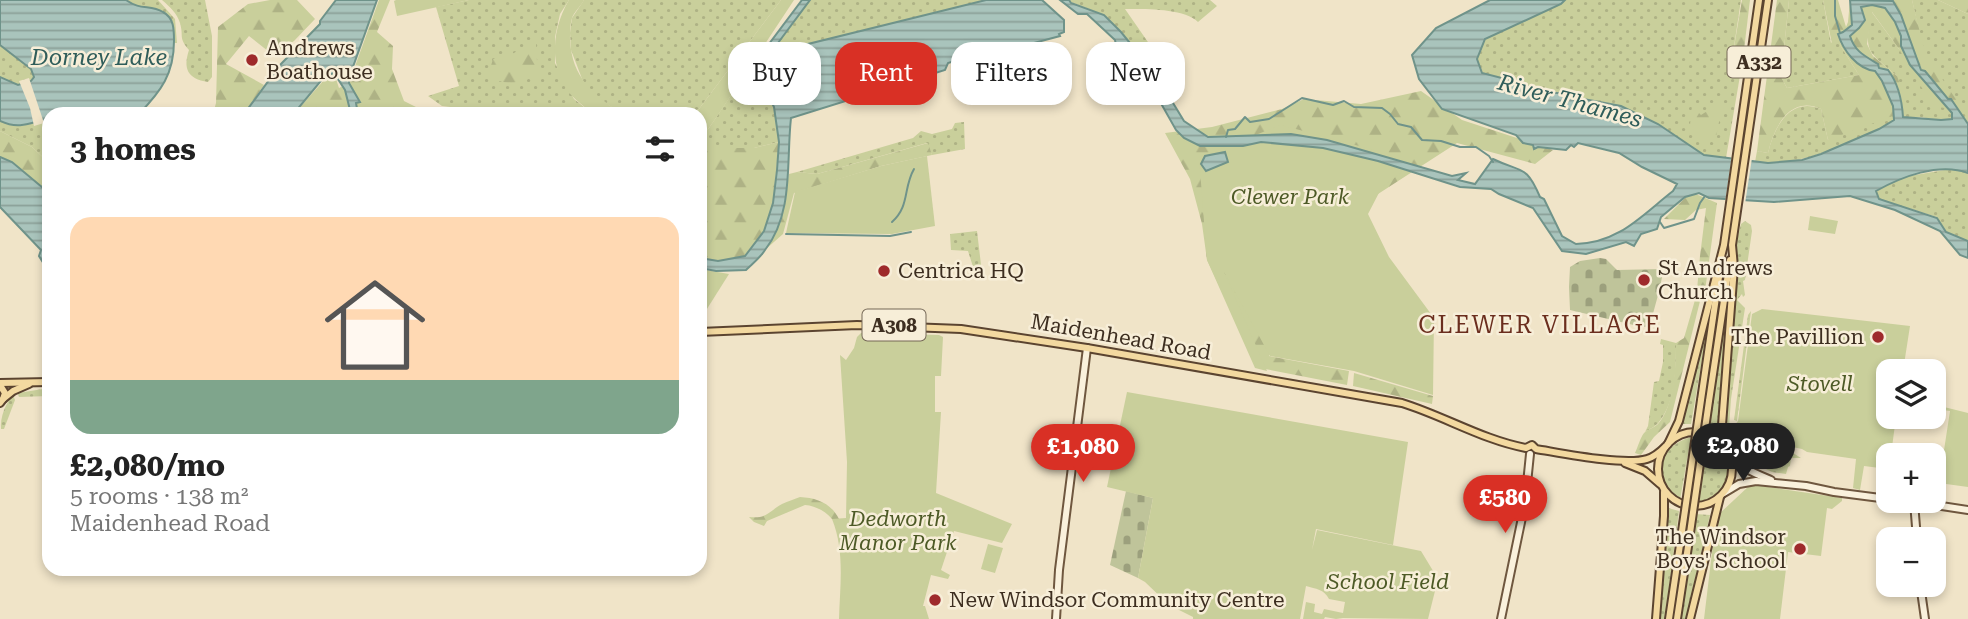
<!DOCTYPE html>
<meta charset="utf-8">
<style>
:root{--surface:#fff;--page:#f2f2f2;--text:#222;--muted:#767676;--accent:#d93025}
body{margin:0;font-family:"Roboto Serif",serif;background:var(--page);color:var(--text);height:100vh;display:flex;flex-direction:column;font-size:26px;white-space:nowrap}
*{box-sizing:border-box;margin:0}
p{font-size:23px;color:var(--muted)}
.icon{flex:none;width:38px;height:38px;fill:none;stroke:currentColor;stroke-width:2;stroke-linecap:round;stroke-linejoin:round}
.map{position:relative;flex:1;overflow:hidden}
.panel{position:absolute;left:42px;top:107px;width:665px;height:469px;display:flex;flex-direction:column;background:var(--surface);border-radius:21px;box-shadow:0 4px 10px #0003}
.panel>*{flex:none}
.guide{position:absolute;left:728px;top:42px;width:665px;height:63px;display:flex;gap:14px}
.buttons{position:absolute;left:1876px;top:359px;display:grid;gap:14px}
.buttons a{display:grid;place-items:center;width:70px;height:70px;border-radius:14px;background:var(--surface);box-shadow:0 4px 10px #0003;font-size:35px}
.price{position:absolute;translate:-50% -60px;padding:0 16px;border-radius:24px;background:var(--accent);color:#fff;font-size:23px;line-height:46px;filter:drop-shadow(0 2px 4px #0008)}
.price::after{content:'';position:absolute;left:50%;top:42px;width:21px;height:16px;margin-left:-10px;background:inherit;clip-path:polygon(0 0,100% 0,50% 100%)}
.price.on{background:#222;color:#fff}
ul{padding:0;list-style:none}
li{display:grid;align-content:center;gap:14px;height:371px;padding:0 28px}
li span{display:grid;place-items:center;height:217px;border-radius:21px;color:#555}
li>.icon{margin-inline-start:auto}
span .icon{width:126px;height:126px;fill:#fffc;stroke-width:1}
li b{font-size:30px}
h2{display:flex;justify-content:space-between;align-items:center;height:84px;padding:0 28px;font-size:30px}
.tag{padding:0 24px;border-radius:21px;background:var(--surface);box-shadow:0 4px 10px #0003;font-size:24px;line-height:63px}
.tag.on{background:var(--accent);color:#fff}
.map>svg:first-child{display:block}
</style>
<div class="map">
<svg width="1968" height="619" viewBox="0 0 1968 619">
<defs>
<pattern id="grass-dots" width="8" height="8" patternUnits="userSpaceOnUse" patternTransform="scale(1.75)"><rect width="8" height="8" fill="#c9cf9b"/><path d="M2 2h.1M6 6h.1" fill="none" stroke="#aeb285" stroke-width="1.8" stroke-linecap="round"/></pattern>
<pattern id="forest-firs" width="22" height="20" patternUnits="userSpaceOnUse" patternTransform="scale(1.75)"><rect width="22" height="20" fill="#c9cf9b"/><path d="M5 1l3.5 6h-7zM16 11l3.5 6h-7z" fill="#aeb285"/></pattern>
<pattern id="cemetery-stones" width="16" height="16" patternUnits="userSpaceOnUse" patternTransform="scale(1.75)"><rect width="16" height="16" fill="#bfc49a"/><path d="M2 7V4a2 2 0 0 1 4 0v3zM10 15v-3a2 2 0 0 1 4 0v3z" fill="#9ca07d"/></pattern>
<pattern id="water-rules" width="6" height="5" patternUnits="userSpaceOnUse" patternTransform="scale(1.75)"><rect width="6" height="5" fill="#a9c4bc"/><path d="M0 2.5h6" fill="none" stroke="#8ba098"/></pattern>
</defs>
<rect width="100%" height="100%" fill="#f0e4c8"/>
<g fill="url(#grass-dots)">
<polygon points="126,0 158,0 175,19 177,43 174,43 174,27 156,9 135,6"/>
<path d="M162,0H205L212,36V77L208,82C187,79 183,68 189,50C178,37 184,37 180,23C177,13 170,7 162,0Z"/>
<polygon points="469,0 569,0 560,14 555,37 555,63 574,99 593,114 509,114 442,106 428,96 459,86 436,7"/>
<polygon points="584,0 781,0 699,109 688,114 622,114 598,98 584,84 571,50 570,33 572,18"/>
<polygon points="810,0 986,0 911,18 799,51 797,71 772,70 772,51"/>
<path d="M1069,0H1210L1217,6L1198,22C1184,8 1144,9 1125,9L1166,68L1156,75L1121,32L1104,15L1071,2Z"/>
<polygon points="1565,0 1741,0 1733,53 1743,58 1726,158 1704,155 1658,124 1622,106 1578,98 1569,94 1545,92 1526,86 1521,83 1482,73 1477,59 1485,39 1561,4"/>
<polygon points="1789,0 1823,0 1831,43 1846,28 1840,45 1859,75 1787,88 1781,77"/>
<path d="M1912,0H1938L1968,14V124C1959,118 1953,120 1942,120C1931,120 1920,115 1910,118C1897,120 1886,126 1874,131C1836,148 1798,167 1755,162L1757,151L1768,153C1774,127 1790,96 1821,109L1828,140L1897,76C1865,49 1865,53 1871,11L1899,49L1964,113L1924,53Z"/>
<polygon points="0,45 31,69 34,77 31,81 18,85 0,77"/>
<polygon points="764,46 766,48 761,78 774,107 779,142 754,148 700,148 700,135 709,128"/>
<path d="M49,118V163L32,147L0,131V121C20,130 29,124 49,118Z"/>
<polygon points="964,122 965,149 932,155 927,143 817,174 797,172 913,138 921,131 932,134 952,129 955,123"/>
<polygon points="1951,169 1968,173 1968,241 1946,232 1937,217 1878,199 1875,190 1909,176"/>
<polygon points="1745,221 1751,225 1752,231 1745,280 1743,281 1745,295 1743,297 1742,294 1737,300 1745,308 1731,399 1729,428 1725,429 1737,240 1741,224"/>
<polygon points="977,231 982,273 975,273 968,251 951,250 950,234"/>
<polygon points="1727,300 1720,429 1708,426"/>
<polygon points="1751,311 1737,421 1734,420 1748,315"/>
<polygon points="1710,313 1691,424 1680,424"/>
<path d="M1661,339L1676,343C1676,368 1676,401 1659,422C1656,426 1650,429 1645,432L1648,426L1654,382L1659,381L1663,362V345L1660,344Z"/>
<polygon points="49,388 49,396 19,397 18,393"/>
<path d="M13,395L15,400L4,429H1C0,418 5,404 13,395Z"/>
<path d="M1691,437L1680,500C1650,480 1658,446 1691,437Z"/>
<path d="M1706,439C1741,452 1732,498 1697,503Z"/>
<polygon points="1739,442 1793,451 1793,453 1801,458 1791,458 1790,466 1788,467 1786,474 1772,472 1764,468 1761,469 1751,465"/>
<polygon points="1668,508 1679,511 1665,619 1660,619"/>
<polygon points="1695,514 1710,515 1686,619 1681,619"/>
</g>
<g fill="url(#forest-firs)">
<polygon points="270,0 297,0 315,19 294,41 273,55 249,36 226,64 264,85 244,114 213,114 216,103 218,27 248,4"/>
<polygon points="379,0 390,0 377,32 393,46 392,69 404,101 430,114 294,114 325,79 334,73 339,88 349,83"/>
<polygon points="1742,0 1750,0 1743,58 1733,53"/>
<path d="M1777,0H1789L1781,77L1787,88L1859,75L1840,45L1845,30L1832,44L1823,0H1838L1846,27L1848,22L1850,0H1912L1925,53L1965,113L1932,105L1899,49L1872,12L1867,44L1873,56L1897,76L1909,110L1828,140L1821,109C1790,95 1774,127 1768,153L1757,151Z"/>
<polygon points="1938,0 1968,0 1968,14"/>
<path d="M528,44H536L537,61L542,69L541,74C522,81 513,88 492,78L490,69L493,59L514,53Z"/>
<polygon points="1421,91 1462,120 1553,150 1535,164 1457,143 1361,205 1269,356 1349,371 1347,385 1265,369 1223,294 1207,260 1202,224 1190,179 1165,133 1212,127 1282,109 1304,99 1361,104"/>
<polygon points="1723,101 1715,143 1689,134 1692,106 1701,115"/>
<polygon points="0,131 32,147 49,163 49,193 12,162 0,157"/>
<polygon points="779,142 773,203 764,231 745,256 718,261 700,258 700,148 754,148"/>
<polygon points="928,143 932,155 881,166 794,193 783,234 766,249 781,220 789,174 797,172 817,174"/>
<polygon points="1691,192 1717,203 1705,291 1697,290 1700,256 1706,208 1696,210 1685,220 1664,219"/>
<path d="M1695,300L1700,301L1670,422L1654,437L1641,455L1635,453C1638,447 1640,438 1644,433C1648,429 1654,428 1658,424C1674,407 1676,365 1676,343L1684,338Z"/>
<polygon points="1354,373 1433,396 1432,404 1353,386"/>
<path d="M800,497C817,498 831,503 839,519H832C825,511 816,506 805,505L767,521L764,526L754,522L749,517C767,519 768,512 782,504C788,501 795,499 800,497Z"/>
</g>
<g fill="url(#cemetery-stones)">
<path d="M1600,258L1606,259L1617,270L1663,269C1661,290 1654,306 1650,327L1638,326L1570,310L1569,287L1570,267L1580,261Z"/>
<polygon points="1126,491 1153,498 1138,578 1110,565"/>
</g>
<g fill="#c9cf9b">
<polygon points="396,0 469,0 397,16 394,1"/>
<path d="M569,0H584C581,6 574,12 572,18C570,25 570,34 570,40C572,78 593,94 622,114C614,114 602,116 594,114C590,113 585,107 581,104C548,79 549,33 569,0Z"/>
<polygon points="781,0 794,0 722,109 709,128 700,135 700,114 688,114 699,109"/>
<polygon points="1281,125 1374,150 1402,172 1382,187 1368,214 1389,257 1434,318 1433,395 1354,371 1270,356 1224,272 1267,371 1255,368 1207,260 1199,157"/>
<polygon points="927,156 935,226 892,234 786,233 795,192 881,166"/>
<polygon points="1810,216 1838,221 1835,234 1808,230"/>
<polygon points="700,269 729,274 700,320"/>
<path d="M1762,309L1910,326L1903,371H1888V416L1896,417L1891,455H1888V469L1864,466L1860,490L1853,488L1856,459L1807,452L1802,449C1785,445 1742,441 1734,426L1738,421L1752,314Z"/>
<path d="M861,333L939,335L943,337L941,376H935V412H941L936,493L1012,524L1002,543L954,531L941,570L950,575L948,579L931,575L923,606H925L929,619H839C840,585 845,551 832,519L846,518L847,462L840,355L846,360L854,348L857,337Z"/>
<path d="M1127,392L1408,442L1393,545L1316,529L1312,550L1317,530L1421,551L1438,579L1428,619L1343,618L1336,619L1325,617L1324,619H1303L1306,602L1315,604L1314,612L1322,614L1324,609L1343,613L1345,602L1329,599C1324,589 1316,589 1306,586L1300,619H1193V617L1169,605L1145,582L1138,578L1153,498L1107,487Z"/>
<polygon points="1944,407 1968,413 1968,487 1939,483 1950,411 1943,410"/>
<polygon points="1755,485 1842,498 1842,501 1832,509 1827,508 1821,556 1788,552 1780,619 1704,619 1713,544 1719,514 1749,486"/>
<polygon points="988,544 1003,548 995,573 981,569"/>
</g>
<g fill="url(#water-rules)" stroke="#6f938a" stroke-width="2" fill-rule="evenodd">
<path d="M0,0H126C141,11 150,4 163,12C174,18 174,29 174,41C174,74 161,91 139,114H49V118C30,123 19,130 0,121V77L18,85L31,81L34,77L31,69L0,45Z"/>
<polygon points="336,0 377,0 349,78 349,83 360,102 356,103 358,114 351,114 345,90 334,73 324,77 296,111 291,114 244,114 281,64 320,24 320,21"/>
<path d="M802,0H810L772,51V70L797,71L799,51L804,45L986,0H1042L1064,20V32L1059,34L1060,36L981,57H967L948,63L945,70L791,118C786,162 794,213 765,250C760,258 752,264 746,270L716,271L700,268V258L718,261L745,256L764,231L773,203L777,170L779,142L774,107L760,78L766,48Z"/>
<path d="M1060,0H1069L1071,3L1104,15L1121,32L1156,75L1184,121L1208,137L1291,134L1327,140L1452,176L1466,173L1458,180L1475,184L1493,159C1522,173 1526,164 1540,197L1544,199L1562,236L1576,244C1619,243 1642,215 1673,191L1677,184L1642,167L1619,153L1578,143L1574,147L1571,145L1566,150L1538,147L1534,149L1533,145L1523,143L1516,135L1442,109L1419,79L1412,55L1436,28L1490,0H1565L1561,4L1485,39L1477,59L1482,73L1521,83L1526,86L1545,92L1569,94L1578,98L1621,106L1658,124L1704,155L1768,163L1802,160L1821,154L1879,129L1894,120L1893,106L1882,81L1875,71C1857,69 1843,50 1838,34L1843,32L1852,25L1850,0L1893,1L1901,15L1921,70L1925,71L1948,99H1951L1968,124V173C1939,162 1901,177 1876,191L1879,199L1937,218L1946,232L1968,241V258L1960,255L1940,231L1895,210L1850,196L1774,202L1709,198L1699,193L1685,197L1661,217L1657,229L1641,234L1634,246L1626,242L1586,254L1562,251L1533,208L1499,194L1491,189L1460,187L1378,161L1323,148L1261,142L1243,146H1200L1184,138L1176,130L1154,91L1128,54L1116,45L1115,40L1087,14H1078ZM1872,5L1885,8L1895,22L1901,36V46L1910,65L1952,113V119L1941,120L1903,117C1902,101 1898,83 1888,70L1879,68L1878,64C1865,56 1855,52 1850,36L1859,28L1865,20L1861,7Z"/>
<polygon points="1225,152 1228,162 1206,171 1201,164 1205,156"/>
<polygon points="0,157 12,162 49,193 49,272 39,256 41,250 0,207"/>
</g>
<g fill="#f0e4c8">
<polygon points="29,78 44,123 34,126 30,108 19,81"/>
<polygon points="1732,155 1752,158 1745,204 1725,203"/>
</g>
<g fill="none" stroke-linecap="round" stroke-linejoin="round">
<g stroke="#6f938a" stroke-width="2">
<polyline points="1835,0 1835,16 1840,33"/>
<polyline points="1226,137 1228,130 1235,129 1245,117 1250,122 1269,119 1302,98 1333,105 1344,101 1354,107 1382,108 1390,114 1398,124 1411,127 1422,140 1441,141 1460,147 1476,147 1489,156 1493,162"/>
<path d="M892,222C910,206 903,188 914,169"/>
<polyline points="1660,222 1664,228 1694,219 1700,203 1705,196"/>
<polyline points="786,234 890,236 911,232"/>
</g>
<g stroke="#6f573f" stroke-width="10">
<g id="secondary">
<path d="M1728,452C1740,468 1754,473 1771,480"/>
<polyline points="1724,493 1739,484 1756,481 1806,486 1834,492 1888,499"/>
<polyline points="1902,500 1968,510"/>
<polyline points="1914,502 1917,539"/>
<polyline points="1920,584 1925,619"/>
<polyline points="1056,619 1059,570 1087,348"/>
<polyline points="1501,619 1525,503 1530,454"/>
</g>
</g>
<g stroke="#5b4430" stroke-width="10">
<g id="primary">
<path d="M700,332L857,325L961,329L1087,348L1402,403C1444,416 1483,440 1526,448L1532,445L1536,449C1561,453 1624,466 1647,459C1654,457 1660,452 1665,447"/>
<polyline points="0,383 49,382"/>
<polyline points="0,385 5,393 3,399 0,403"/>
<polyline points="3,399 13,391 29,384"/>
<polyline points="1701,400 1720,270"/>
<polyline points="1709,401 1730,260"/>
<circle cx="1695" cy="469" r="37"/>
<polyline points="1668,444 1679,421 1724,245 1759,0"/>
<polyline points="1725,448 1722,425 1734,267 1732,245 1768,0"/>
<polyline points="1625,463 1645,471 1660,484"/>
<polyline points="1656,619 1664,516 1664,492"/>
<polyline points="1669,619 1681,538"/>
<polyline points="1677,619 1689,540"/>
<polyline points="1690,619 1720,497"/>
</g>
</g>
<use href="#secondary" stroke="#faf1dc" stroke-width="6"/>
<use href="#primary" stroke="#f3d9a0" stroke-width="6"/>
<g stroke="#5b4430" stroke-width="10" stroke-linecap="butt">
<g id="primary-bridge">
<polyline points="1681,538 1701,400"/>
<polyline points="1689,540 1709,401"/>
</g>
</g>
<use href="#primary-bridge" stroke="#f3d9a0" stroke-width="6"/>
</g>
<g fill="#9e2a2b" stroke="#f7eed8" stroke-width="2.5">
<circle cx="252" cy="60" r="7"/>
<circle cx="884" cy="271" r="7"/>
<circle cx="1644" cy="280" r="7"/>
<circle cx="1878" cy="337" r="7"/>
<circle cx="1800" cy="549" r="7"/>
<circle cx="935" cy="600" r="7"/>
</g>
<g text-anchor="middle" dominant-baseline="central" stroke-width="5" stroke-linejoin="round" paint-order="stroke">
<g fill="#f7eed8" stroke="#756857" stroke-width="2">
<rect x="1727.5" y="46.5" width="63" height="31" rx="5"/>
<rect x="862.5" y="309.5" width="63" height="31" rx="5"/>
</g>
<g font-size="19" font-weight="bold" fill="#3d2e20">
<text x="1759" y="62">A332</text>
<text x="894" y="325">A308</text>
</g>
<g font-size="21" fill="#3d2e20" stroke="#f7eed8" text-anchor="start">
<text x="266" y="48">Andrews<tspan x="266" dy="24">Boathouse</tspan></text>
<text x="1658" y="268">St Andrews<tspan x="1658" dy="24">Church</tspan></text>
<text x="898" y="271">Centrica HQ</text>
<text x="1864" y="337" text-anchor="end">The Pavillion</text>
<text x="1786" y="537" text-anchor="end">The Windsor<tspan x="1786" dy="24">Boys' School</tspan></text>
<text x="949" y="600">New Windsor Community Centre</text>
</g>
<g font-size="21" font-style="italic" fill="#4d5a26" stroke="#f7eed8">
<text x="1290" y="197">Clewer Park</text>
<text x="1820" y="384">Stovell</text>
<text x="898" y="519">Dedworth<tspan x="898" dy="24">Manor Park</tspan></text>
<text x="1388" y="582">School Field</text>
</g>
<g font-size="21" fill="#3d2e20" stroke="#f7eed8">
<text transform="translate(1121 337) rotate(10)">Maidenhead Road</text>
</g>
<g font-size="23" font-style="italic" fill="#2f5d5a" stroke="#f7eed8">
<text x="99" y="57">Dorney Lake</text>
<text transform="translate(1570 101) rotate(15)">River Thames</text>
</g>
<g font-size="24" letter-spacing="2" fill="#6b2e1e" stroke="#f7eed8">
<text x="1540" y="325">CLEWER VILLAGE</text>
</g>
</g>
</svg>
<div class="buttons">
<a><svg class="icon" aria-label="layers" viewBox="0 0 24 24"><path d="M12 4l9 5-9 5-9-5zM3 14l9 5 9-5"/></svg></a>
<a>+</a>
<a>−</a>
</div>
<b class="price on" style="left:1743px;top:483px">£2,080</b>
<b class="price" style="left:1083px;top:484px">£1,080</b>
<b class="price" style="left:1505px;top:535px">£580</b>
<div class="guide">
<a class="tag">Buy</a>
<a class="tag on">Rent</a>
<a class="tag">Filters</a>
<a class="tag">New</a>
</div>
<section class="panel">
<h2>3 homes<svg class="icon" aria-label="filters" viewBox="0 0 24 24"><path d="M4 7h16M4 17h16"/><circle cx="9" cy="7" r="2"/><circle cx="15" cy="17" r="2"/></svg></h2>
<ul>
<li><span style="background:linear-gradient(#ffd9b3 75%,#7fa58c 0)"><svg class="icon" aria-label="home" viewBox="0 0 24 24"><path d="M3 11l9-7 9 7M6 9v11h12V9"/></svg></span><div><b>£2,080/mo</b><p>5 rooms · 138 m²</p><p>Maidenhead Road</p></div></li>
</ul>
</section>
</div>
